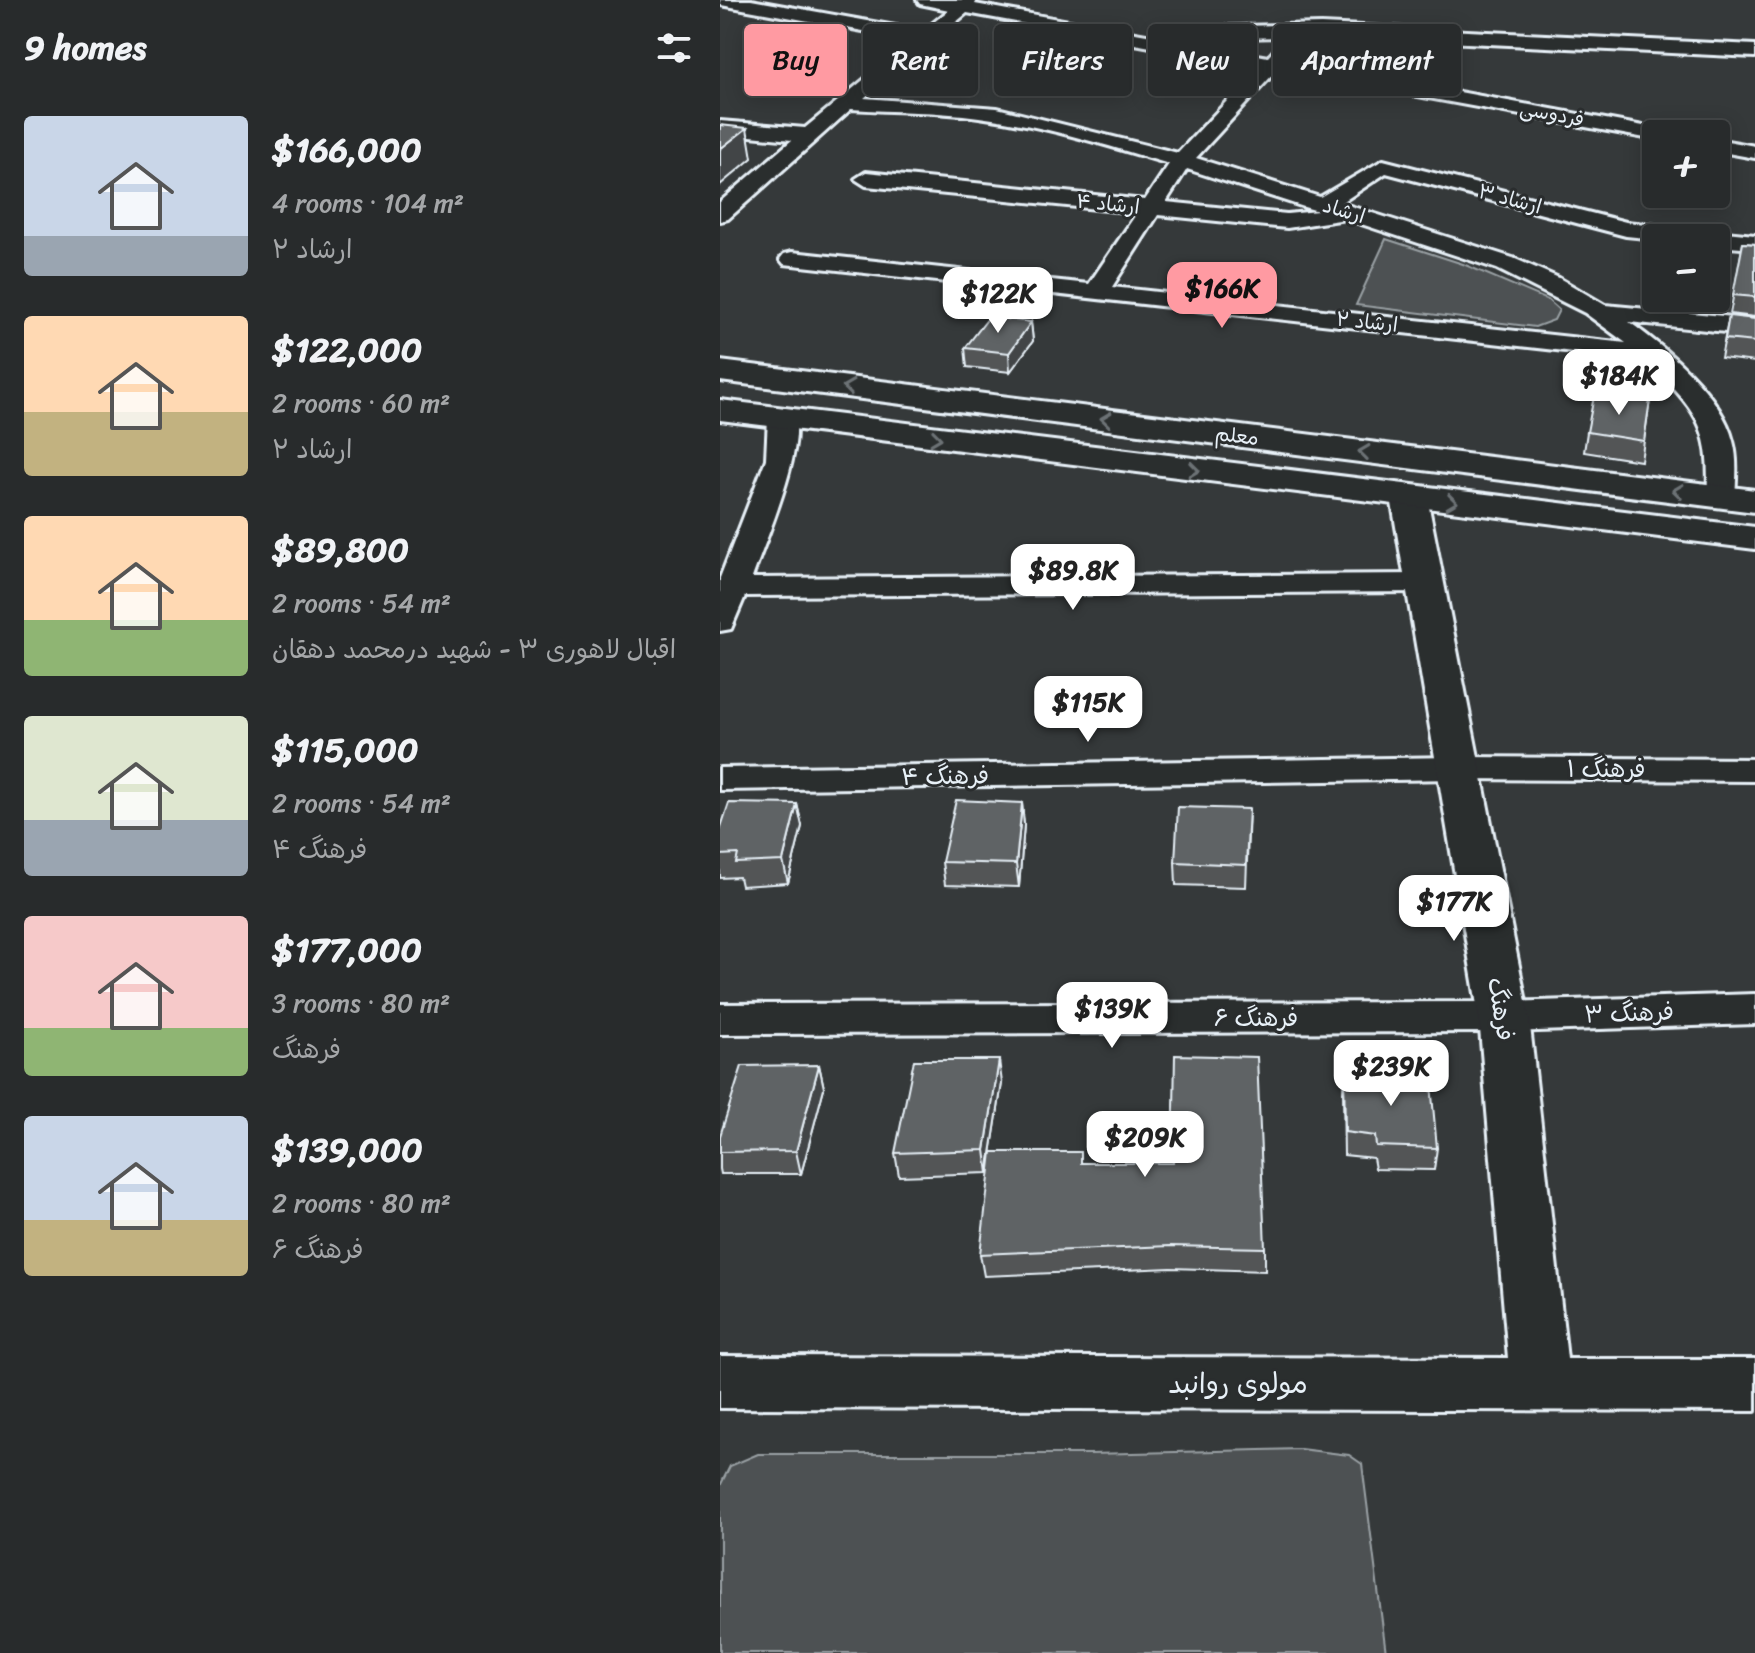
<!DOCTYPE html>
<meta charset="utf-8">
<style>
:root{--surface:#282b2c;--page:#343738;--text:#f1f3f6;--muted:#a5a7a9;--line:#444748;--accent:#ff9aa2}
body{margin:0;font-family:Sriracha,"Playpen Sans Arabic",sans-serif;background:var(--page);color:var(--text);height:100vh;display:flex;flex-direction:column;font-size:30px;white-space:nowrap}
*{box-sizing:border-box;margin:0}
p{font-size:26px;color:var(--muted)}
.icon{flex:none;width:44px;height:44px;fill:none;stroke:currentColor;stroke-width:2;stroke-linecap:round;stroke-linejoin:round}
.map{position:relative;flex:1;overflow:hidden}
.panel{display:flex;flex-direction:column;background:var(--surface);width:720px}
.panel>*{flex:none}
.banner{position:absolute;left:24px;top:24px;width:760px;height:72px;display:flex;gap:16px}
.buttons{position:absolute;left:922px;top:120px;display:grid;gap:16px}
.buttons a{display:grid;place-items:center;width:88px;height:88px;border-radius:8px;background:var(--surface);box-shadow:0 4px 20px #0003,0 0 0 2px var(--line);font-size:40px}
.price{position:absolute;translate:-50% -68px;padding:0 18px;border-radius:16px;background:#fff;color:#222;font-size:26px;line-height:52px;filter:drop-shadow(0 2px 4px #0008)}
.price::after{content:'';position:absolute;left:50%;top:48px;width:24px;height:18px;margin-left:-12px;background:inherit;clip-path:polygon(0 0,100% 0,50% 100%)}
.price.current{background:var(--accent);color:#111}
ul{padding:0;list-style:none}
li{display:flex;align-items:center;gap:24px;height:200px;padding:0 24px}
li span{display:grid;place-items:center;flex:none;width:224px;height:160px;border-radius:8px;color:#555}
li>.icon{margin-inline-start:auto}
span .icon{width:96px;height:96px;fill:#fffc;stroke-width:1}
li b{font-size:34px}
h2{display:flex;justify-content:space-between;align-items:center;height:96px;padding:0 24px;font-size:34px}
.tag{padding:0 28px;border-radius:8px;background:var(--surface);box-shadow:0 4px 20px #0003,0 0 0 2px var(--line);font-size:28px;line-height:72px}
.tag.current{background:var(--accent);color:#111}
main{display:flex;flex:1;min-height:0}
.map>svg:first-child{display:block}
</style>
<main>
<section class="panel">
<h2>9 homes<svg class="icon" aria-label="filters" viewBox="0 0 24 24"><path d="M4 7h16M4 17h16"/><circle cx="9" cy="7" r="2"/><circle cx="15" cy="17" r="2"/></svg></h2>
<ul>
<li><span style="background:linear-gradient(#c9d6e8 75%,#9aa5b1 0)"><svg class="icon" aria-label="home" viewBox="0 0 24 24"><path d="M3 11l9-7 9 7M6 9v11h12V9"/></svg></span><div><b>$166,000</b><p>4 rooms · 104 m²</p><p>ارشاد ۲</p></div></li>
<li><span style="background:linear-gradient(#ffd9b3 60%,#c2b280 0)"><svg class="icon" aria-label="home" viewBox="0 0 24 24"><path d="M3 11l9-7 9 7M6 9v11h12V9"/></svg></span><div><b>$122,000</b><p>2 rooms · 60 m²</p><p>ارشاد ۲</p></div></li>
<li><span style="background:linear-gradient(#ffd9b3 65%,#8fb573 0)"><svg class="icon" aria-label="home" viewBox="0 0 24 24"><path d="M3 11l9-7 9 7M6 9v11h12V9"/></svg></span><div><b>$89,800</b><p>2 rooms · 54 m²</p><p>اقبال لاهوری ۳ - شهید درمحمد دهقان</p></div></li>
<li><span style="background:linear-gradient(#dfe7d0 65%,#9aa5b1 0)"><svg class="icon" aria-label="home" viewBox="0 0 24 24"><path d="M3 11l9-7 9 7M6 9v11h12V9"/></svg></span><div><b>$115,000</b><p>2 rooms · 54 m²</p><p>فرهنگ ۴</p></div></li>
<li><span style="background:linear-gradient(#f6c9c9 70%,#8fb573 0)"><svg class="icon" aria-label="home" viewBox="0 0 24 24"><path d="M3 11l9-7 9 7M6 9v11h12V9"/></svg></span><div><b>$177,000</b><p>3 rooms · 80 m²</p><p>فرهنگ</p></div></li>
<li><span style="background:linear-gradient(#c9d6e8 65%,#c2b280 0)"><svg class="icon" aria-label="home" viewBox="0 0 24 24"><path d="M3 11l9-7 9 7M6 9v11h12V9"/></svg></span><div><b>$139,000</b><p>2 rooms · 80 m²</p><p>فرهنگ ۶</p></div></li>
</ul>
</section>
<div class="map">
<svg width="1035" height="1653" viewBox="0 0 1035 1653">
<rect width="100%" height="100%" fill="#35393a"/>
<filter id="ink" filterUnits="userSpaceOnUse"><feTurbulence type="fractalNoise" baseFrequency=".0125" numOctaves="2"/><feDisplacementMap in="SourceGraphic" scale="16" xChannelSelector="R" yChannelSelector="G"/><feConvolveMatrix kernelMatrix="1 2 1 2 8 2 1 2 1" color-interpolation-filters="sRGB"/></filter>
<g filter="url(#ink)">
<g fill="#4d5152" stroke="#9aa1a5" stroke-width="2">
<polygon points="666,239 743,264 828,300 839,310 834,320 815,327 636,305"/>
<polygon points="580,1449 629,1455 642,1464 666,1653 0,1653 0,1486 10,1466 38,1454 370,1454"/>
</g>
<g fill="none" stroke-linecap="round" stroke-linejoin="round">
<g stroke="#e8f1f8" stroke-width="6">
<g id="street">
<path d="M0,0H31L203,31L229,10L200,4L197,0H257L255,4L548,57L558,46L565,44L574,50L566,60L945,130L948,134H936V140L557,70L476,158L600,197L663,160L906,222L1035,235V249L996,246V238L936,239L906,236L666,173L621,203L793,258L839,278L885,305L1035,319V335L909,322C946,348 1002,395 1013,441C1018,459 1016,479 1015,497L1011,503L1001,506L991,503L987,497C992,425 975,408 925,360L64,264L60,259L64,254L72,252L369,284L417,213L146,186L135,179L146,172L425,200L449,164C387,145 324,126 259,117C217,111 174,112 131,109L8,219L0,221V202L72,140L0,133V121L85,128L192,40L1,5ZM247,13L539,67L458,153L277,108L144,98ZM467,169L584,207L598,211L567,214L446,202ZM438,215L567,228L626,219L777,269L865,313L906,343L392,287Z"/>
<polygon points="601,24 1035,45 1035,57 601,36 481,39 472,33 481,27"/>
<polygon points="996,139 1035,146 1035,158 996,151"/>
<path d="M62,410L72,412C90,439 43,546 32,578L706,574L717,576L721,583L717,590L706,592L25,596L11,629L0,631V578L46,459L48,418L52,412Z"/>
<polygon points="737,757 1035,759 1035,781 737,779 0,790 0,768"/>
<polygon points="1035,994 1035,1024 784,1032 0,1034 0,1004 784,1002"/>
</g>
</g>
<g stroke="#e8f1f8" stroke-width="6">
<polygon id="secondary" points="689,486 701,490 707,497 809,1017 847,1359 1035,1359 1035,1411 0,1408 0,1356 788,1358 759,1017 671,497 677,490"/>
</g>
<g stroke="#e8f1f8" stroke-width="6">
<g id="primary">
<polygon points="0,361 1035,490 1035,512 0,381"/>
<polygon points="0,400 1035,527 1035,549 0,420"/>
</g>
</g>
<use href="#street" fill="#2a2d2e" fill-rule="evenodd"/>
<use href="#secondary" fill="#2a2d2e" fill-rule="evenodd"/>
<use href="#primary" fill="#2a2d2e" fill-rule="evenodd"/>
</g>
<g fill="#525557" stroke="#e8f1f8" stroke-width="2">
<polygon points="1023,243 1035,244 1035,317 1010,314"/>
<polygon points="1009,316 1035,319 1035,362 1001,358"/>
<polygon points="311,322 313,341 290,372 247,367 245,348"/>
<polygon points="930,400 921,461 864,452 867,432"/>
<polygon points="302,803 304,825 299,887 225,885 222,862"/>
<polygon points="77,804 82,826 68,883 21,886 19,877 0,878 0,830"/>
<polygon points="529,809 526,887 456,885 455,862"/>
<polygon points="99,1065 104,1088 81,1174 1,1174 0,1169 0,1136"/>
<polygon points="624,1070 717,1148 714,1170 655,1169 653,1158 624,1155 623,1092"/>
<polygon points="282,1083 268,1173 179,1176 175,1153"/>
<polygon points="362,1163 545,1248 545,1271 451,1268 264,1276 260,1254"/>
</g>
<g fill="#424547" stroke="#e8f1f8" stroke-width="2">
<polygon points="27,128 32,158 0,185 0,149"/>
<polygon points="311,322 313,341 290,372 289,353"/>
<polygon points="302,803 304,825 299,887 296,864"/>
<polygon points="77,804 82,826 68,883 63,861"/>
<polygon points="279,1060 282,1083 268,1173 265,1150"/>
<polygon points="99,1065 104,1088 81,1174 76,1151"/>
</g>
<g fill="#5f6365" stroke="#e8f1f8" stroke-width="2">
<polygon points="0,125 27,128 0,149"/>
<polygon points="1023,243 1035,244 1035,297 1013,295"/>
<polygon points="1009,316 1035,319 1035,342 1005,339"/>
<polygon points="269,317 311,322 289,353 245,348"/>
<polygon points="874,396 930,400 924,441 867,432"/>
<polygon points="236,800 302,803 296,864 222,862"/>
<polygon points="9,803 77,804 63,861 16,863 18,854 0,855 0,830"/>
<polygon points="458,807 529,809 526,865 455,862"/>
<polygon points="455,1055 537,1057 545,1248 450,1246 260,1254 272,1152 361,1152 361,1163 453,1163"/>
<polygon points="194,1060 279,1060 265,1150 175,1153"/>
<polygon points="99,1065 76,1151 0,1152 0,1136 22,1066"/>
<polygon points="624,1070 710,1074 717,1148 656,1146 655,1136 625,1132"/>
</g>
<defs><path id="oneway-chevron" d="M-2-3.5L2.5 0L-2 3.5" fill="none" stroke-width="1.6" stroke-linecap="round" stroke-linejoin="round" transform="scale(2)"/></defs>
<g stroke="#6c7275">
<use href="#oneway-chevron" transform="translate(128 387) rotate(-173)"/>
<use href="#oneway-chevron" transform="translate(386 419) rotate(-173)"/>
<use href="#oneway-chevron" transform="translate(216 438) rotate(7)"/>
<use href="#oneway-chevron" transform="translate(644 452) rotate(-173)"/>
<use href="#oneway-chevron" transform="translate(474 470) rotate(7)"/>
<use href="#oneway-chevron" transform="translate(958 491) rotate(-173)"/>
<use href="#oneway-chevron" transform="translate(732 502) rotate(7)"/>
</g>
</g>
<g text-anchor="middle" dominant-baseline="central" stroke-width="6" stroke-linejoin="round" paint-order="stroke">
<g font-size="20" fill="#e8f1f8" stroke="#2a2d2e">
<text transform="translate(832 114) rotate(11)">فردوسی</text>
<text transform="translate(790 199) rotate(15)">ارشاد ۳</text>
<text transform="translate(388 204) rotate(6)">ارشاد ۴</text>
<text transform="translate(624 211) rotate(17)">ارشاد</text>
<text transform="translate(647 322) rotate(6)">ارشاد ۲</text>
<text transform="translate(517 436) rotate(7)">معلم</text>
</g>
<g font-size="24" fill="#e8f1f8" stroke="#2a2d2e">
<text x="886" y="769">فرهنگ ۱</text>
<text transform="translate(225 776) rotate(-1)">فرهنگ ۴</text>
<text transform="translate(781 1009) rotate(81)">فرهنگ</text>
<text transform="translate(909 1013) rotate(-2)">فرهنگ ۳</text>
<text x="536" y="1018">فرهنگ ۶</text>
</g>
<g font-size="28" fill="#e8f1f8" stroke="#2a2d2e">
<text x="518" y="1383">مولوی روانبد</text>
</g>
</g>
</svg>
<div class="buttons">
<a>+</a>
<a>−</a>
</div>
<b class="price current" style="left:502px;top:330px">$166K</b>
<b class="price" style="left:278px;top:335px">$122K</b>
<b class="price" style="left:899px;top:417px">$184K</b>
<b class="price" style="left:353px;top:612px">$89.8K</b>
<b class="price" style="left:368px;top:744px">$115K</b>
<b class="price" style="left:734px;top:943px">$177K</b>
<b class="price" style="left:392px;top:1050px">$139K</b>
<b class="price" style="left:671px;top:1108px">$239K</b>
<b class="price" style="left:425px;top:1179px">$209K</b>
<div class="banner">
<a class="tag current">Buy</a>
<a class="tag">Rent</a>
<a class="tag">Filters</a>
<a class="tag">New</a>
<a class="tag">Apartment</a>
</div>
</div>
</main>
